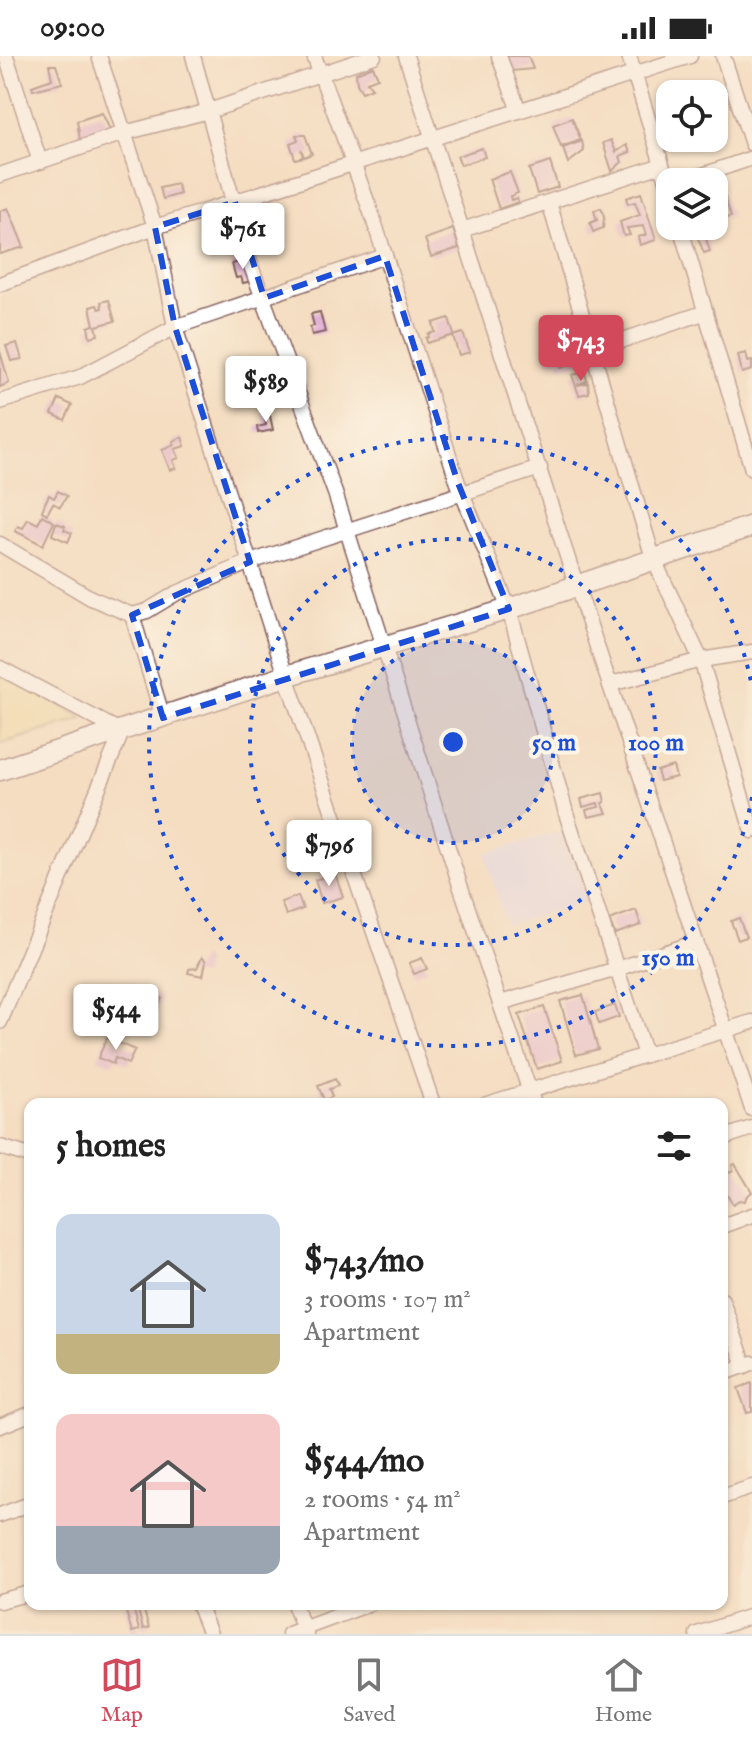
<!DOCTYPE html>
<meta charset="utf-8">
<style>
:root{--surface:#fff;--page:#f6f6f6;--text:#222;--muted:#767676;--line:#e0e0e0;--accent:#d1495b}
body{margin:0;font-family:"IM FELL English",serif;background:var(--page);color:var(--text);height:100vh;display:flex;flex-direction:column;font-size:30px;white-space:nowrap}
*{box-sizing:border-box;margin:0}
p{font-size:26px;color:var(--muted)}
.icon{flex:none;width:44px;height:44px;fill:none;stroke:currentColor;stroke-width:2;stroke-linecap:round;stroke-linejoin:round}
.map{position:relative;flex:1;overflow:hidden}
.panel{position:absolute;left:24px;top:1042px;width:704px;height:512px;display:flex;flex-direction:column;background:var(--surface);border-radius:16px;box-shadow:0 2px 6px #0004}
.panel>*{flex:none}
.fabs{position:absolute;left:656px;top:24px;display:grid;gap:16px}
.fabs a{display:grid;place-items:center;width:72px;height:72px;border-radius:16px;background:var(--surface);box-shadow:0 2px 6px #0004;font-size:40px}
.price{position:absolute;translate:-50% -68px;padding:0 18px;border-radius:8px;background:#fff;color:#222;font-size:26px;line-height:52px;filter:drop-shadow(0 2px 4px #0008)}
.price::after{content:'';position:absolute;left:50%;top:48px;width:24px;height:18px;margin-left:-12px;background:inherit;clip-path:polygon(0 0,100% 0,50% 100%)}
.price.active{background:var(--accent);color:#fff}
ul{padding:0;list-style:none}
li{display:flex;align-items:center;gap:24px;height:200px;padding:0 32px}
li span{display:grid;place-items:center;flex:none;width:224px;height:160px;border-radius:16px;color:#555}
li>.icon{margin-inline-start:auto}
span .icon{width:96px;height:96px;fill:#fffc;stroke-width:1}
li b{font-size:34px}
h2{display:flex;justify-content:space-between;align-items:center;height:96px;padding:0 32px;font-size:34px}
.status{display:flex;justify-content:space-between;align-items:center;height:56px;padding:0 40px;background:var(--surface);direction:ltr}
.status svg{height:22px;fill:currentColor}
.tabs{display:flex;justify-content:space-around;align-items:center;height:112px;border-top:2px solid var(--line);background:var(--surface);font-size:22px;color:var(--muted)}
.tabs a{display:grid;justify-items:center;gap:4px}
.tabs .active{color:var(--accent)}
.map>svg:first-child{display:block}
</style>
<div class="status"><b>09:00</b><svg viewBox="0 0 49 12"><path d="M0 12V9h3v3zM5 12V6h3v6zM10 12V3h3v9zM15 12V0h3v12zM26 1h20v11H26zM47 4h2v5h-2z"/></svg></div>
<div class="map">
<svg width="752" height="1578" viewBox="0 0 752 1578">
<rect width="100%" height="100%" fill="#fcf5e5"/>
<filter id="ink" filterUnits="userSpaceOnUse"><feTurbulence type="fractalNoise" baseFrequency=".0125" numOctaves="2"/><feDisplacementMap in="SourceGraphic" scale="16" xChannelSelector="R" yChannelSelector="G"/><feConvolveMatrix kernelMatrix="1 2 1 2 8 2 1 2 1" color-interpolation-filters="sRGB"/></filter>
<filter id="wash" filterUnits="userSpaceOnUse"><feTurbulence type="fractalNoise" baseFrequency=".006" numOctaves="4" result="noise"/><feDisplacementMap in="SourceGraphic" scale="32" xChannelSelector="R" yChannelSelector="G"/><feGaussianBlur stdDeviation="1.8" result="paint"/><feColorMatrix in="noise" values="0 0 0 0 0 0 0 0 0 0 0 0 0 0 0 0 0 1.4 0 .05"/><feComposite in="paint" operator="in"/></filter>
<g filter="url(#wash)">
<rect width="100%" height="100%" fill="#f4ddc1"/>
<polygon fill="#dcd6f6" points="566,774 587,845 506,869 485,798"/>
<polygon fill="#eeda9e" stroke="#9c7c64" stroke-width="2" points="0,613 83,663 0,688"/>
<g id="blocks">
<g fill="#e1b1d8">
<polygon points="507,0 528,0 533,13 512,15"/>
<polygon points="49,9 56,9 62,27 33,34 32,30 52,23"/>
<polygon points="373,10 378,22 367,26 372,32 362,36 357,28 356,17"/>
<polygon points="102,57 112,78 80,84 77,65"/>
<polygon points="572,62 581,84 561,91 553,69"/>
<polygon points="296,79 305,79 312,98 304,101 301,93 303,101 295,103 290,87 298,84"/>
<polygon points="611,84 616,96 627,89 630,96 620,100 622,106 612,115 603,87"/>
<polygon points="582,85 584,95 568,107 563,92"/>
<polygon points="482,92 485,101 461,109 457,100"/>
<polygon points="550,106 558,131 537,138 529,113"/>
<polygon points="510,116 518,137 510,140 511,144 517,142 518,146 499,153 489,123"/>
<polygon points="177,128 180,138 163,143 160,132"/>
<polygon points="641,137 656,184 640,189 638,181 646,179 643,170 627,172 630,179 624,180 620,166 640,159 635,146 628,148 626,142"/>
<polygon points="725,141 731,161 725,162 722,152 714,154 714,145"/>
<polygon points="8,152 24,191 0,198 0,155"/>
<polygon points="601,152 604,161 603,172 593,176 590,167 597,164 594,155"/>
<polygon points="700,170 707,170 710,178 705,180 710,195 704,197 694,172"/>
<polygon points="453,173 459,192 431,201 425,183"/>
<polygon points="249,203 252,225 243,227 241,221 236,222 232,208"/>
<polygon points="109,244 115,265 96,270 98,279 90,281 88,271 94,269 90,251 97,249 99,253 102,252 101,246"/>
<polygon points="320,256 325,276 312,279 310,271 314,270 311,258"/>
<polygon points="573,256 576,265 559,272 556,262"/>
<polygon points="449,262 454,279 427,287 426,282 429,281 428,278 435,276 433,267"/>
<polygon points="553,262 559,279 550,282 545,265"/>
<polygon points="463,277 470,296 459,299 453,280"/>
<polygon points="17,287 22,303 11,305 6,290"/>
<polygon points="562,288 567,301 577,298 580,306 560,312 556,295 557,304 548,306 546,296 556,295 555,290"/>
<polygon points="0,295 9,327 0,331"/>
<polygon points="746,297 748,306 752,305 752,314 742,317 738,299"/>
<polygon points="256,308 263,336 256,338 257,344 248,346 245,342 234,345 230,326 251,321 249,314 253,313 252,309"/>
<polygon points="585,316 587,325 577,329 588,327 589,337 579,339 572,319"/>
<polygon points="59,343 72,349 65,364 52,358"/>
<polygon points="269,355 273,374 258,377 257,371 266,369 264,356"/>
<polygon points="182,381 185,390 175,393 179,402 173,404 176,412 170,414 162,394 174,389 173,385"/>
<polygon points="58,435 67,440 60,451 53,447 47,458 42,455 45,447 49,439 54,442"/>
<polygon points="42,459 54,466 43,489 15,475 18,470 23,472 28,463 38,468"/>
<polygon points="56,467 65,470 64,474 72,477 68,486 52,479"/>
<polygon points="673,710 676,721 660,725 657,715"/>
<polygon points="603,737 605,746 602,747 607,757 588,761 586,754 599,751 598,747 583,751 581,743"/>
<polygon points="335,817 343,841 322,847 315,824"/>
<polygon points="298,840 303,853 286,859 281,846"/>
<polygon points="636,854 641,869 615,878 609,864"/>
<polygon points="739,862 746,881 738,884 731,865"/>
<polygon points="202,901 206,905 203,920 188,917 189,913 197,912"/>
<polygon points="422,902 427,913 414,918 409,907"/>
<polygon points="152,938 162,942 155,959 145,955"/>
<polygon points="583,939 598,993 576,999 560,945"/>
<polygon points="615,949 619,961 599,968 595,956"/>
<polygon points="544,951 562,1005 537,1013 519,959"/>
<polygon points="107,982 135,994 128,1008 115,1002 113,1008 98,1002"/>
<polygon points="335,1023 338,1030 329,1033 332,1041 324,1044 318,1030"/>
<polygon points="735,1108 752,1136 746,1141 745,1145 739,1144 733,1148 722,1132 722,1121 733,1114 732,1110"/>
<polygon points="752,1327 752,1356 747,1357 738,1332"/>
<polygon points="142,1548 149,1572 143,1573 138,1554 134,1555 139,1574 132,1576 124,1549"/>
</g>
</g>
</g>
<g filter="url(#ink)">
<use href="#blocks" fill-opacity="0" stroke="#866260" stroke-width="2"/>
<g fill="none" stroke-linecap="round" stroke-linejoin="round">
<g stroke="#866260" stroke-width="17">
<g id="street">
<polyline points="6,0 40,106"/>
<polyline points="99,0 155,171 175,271 286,620 433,1048"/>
<polyline points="193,0 251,210 335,437 459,826 534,1048"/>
<polyline points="314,0 372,159 458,427 509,553 566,757 645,999"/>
<polyline points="406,0 576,528 752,1053"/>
<polyline points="499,0 519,55"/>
<polyline points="629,0 670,135"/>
<polyline points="723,0 752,88"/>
<polyline points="0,119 124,77 209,55 374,0"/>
<polyline points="682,126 752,102"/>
<polyline points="549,146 653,502 701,604 752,775"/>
<polyline points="680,170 752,413"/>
<polyline points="462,174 662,109"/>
<polyline points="0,228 155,171 690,0"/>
<polyline points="594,294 706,256"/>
<polyline points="0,346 80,321 175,271 385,200"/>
<polyline points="0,488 91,542 132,559 147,555 175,538 250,506 540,412"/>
<polyline points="132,559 163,662"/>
<polyline points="0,612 122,676 0,966"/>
<polyline points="611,628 701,604 752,596"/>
<polyline points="500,947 617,913 696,886"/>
<polyline points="487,1048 752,966"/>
<polyline points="722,1082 752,1072"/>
<polyline points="0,1091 30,1100"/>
<polyline points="722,1170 752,1159"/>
<polyline points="722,1244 745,1310"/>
<polyline points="722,1318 752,1307"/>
<polyline points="0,1370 30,1358"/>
<polyline points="722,1441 752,1431"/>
<polyline points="0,1459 30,1448"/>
<polyline points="0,1545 30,1537"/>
<polyline points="198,1548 210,1578"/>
<polyline points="294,1548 306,1578"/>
<polyline points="289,1578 369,1548"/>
<polyline points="697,1578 752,1560"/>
</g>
</g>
<g stroke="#866260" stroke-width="23">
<polyline id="primary" points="0,714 286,620 509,553 752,470"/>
</g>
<use href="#street" stroke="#fff" stroke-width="14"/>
<use href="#primary" stroke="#fff" stroke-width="20"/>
</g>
</g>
<path d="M0 0H752V1578H0ZM235,146L264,242L385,200L458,427L509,553L163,662L132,559L250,506L175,271L155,171Z" fill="#f4ddc1" fill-opacity=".55" fill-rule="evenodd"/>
<path fill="none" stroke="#1d4ed8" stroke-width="6" stroke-dasharray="16 10" stroke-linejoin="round" d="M235,146L264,242L385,200L458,427L509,553L163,662L132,559L250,506L175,271L155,171Z"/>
<circle cx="453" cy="686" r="101" fill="#1d4ed8" fill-opacity=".12"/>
<g fill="none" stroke="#1d4ed8" stroke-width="4" stroke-dasharray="4 8">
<circle cx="453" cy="686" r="101"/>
<circle cx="453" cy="686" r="203"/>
<path d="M752 741A304 304 0 1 1 752 631"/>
</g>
<circle cx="453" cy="686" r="12" fill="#1d4ed8" stroke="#fcf5e5" stroke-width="4"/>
<g font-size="24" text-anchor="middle" font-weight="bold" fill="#1d4ed8" stroke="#fcf5e5" stroke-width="8" stroke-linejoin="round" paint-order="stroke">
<text x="554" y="694">50 m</text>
<text x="656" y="694">100 m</text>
<text x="668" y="909">150 m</text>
</g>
</svg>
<div class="fabs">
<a><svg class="icon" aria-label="locate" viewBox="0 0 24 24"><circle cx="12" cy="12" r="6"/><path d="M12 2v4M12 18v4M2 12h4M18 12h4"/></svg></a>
<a><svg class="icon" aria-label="layers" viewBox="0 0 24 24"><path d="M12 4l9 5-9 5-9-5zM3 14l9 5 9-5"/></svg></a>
</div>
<b class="price" style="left:243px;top:215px">$761</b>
<b class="price active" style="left:581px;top:327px">$743</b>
<b class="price" style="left:266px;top:368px">$589</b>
<b class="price" style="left:329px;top:832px">$796</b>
<b class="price" style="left:116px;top:996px">$544</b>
<section class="panel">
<h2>5 homes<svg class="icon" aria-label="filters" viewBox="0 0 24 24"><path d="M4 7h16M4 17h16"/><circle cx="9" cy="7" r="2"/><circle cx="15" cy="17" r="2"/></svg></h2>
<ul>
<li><span style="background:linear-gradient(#c9d6e8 75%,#c2b280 0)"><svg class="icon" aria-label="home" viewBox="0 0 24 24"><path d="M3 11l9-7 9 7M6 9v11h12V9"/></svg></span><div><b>$743/mo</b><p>3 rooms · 107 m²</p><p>Apartment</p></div></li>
<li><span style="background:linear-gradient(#f6c9c9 70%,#9aa5b1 0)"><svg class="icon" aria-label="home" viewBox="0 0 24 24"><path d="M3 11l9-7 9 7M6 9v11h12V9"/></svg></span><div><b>$544/mo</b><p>2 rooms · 54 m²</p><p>Apartment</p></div></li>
</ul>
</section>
</div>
<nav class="tabs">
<a class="active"><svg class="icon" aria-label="map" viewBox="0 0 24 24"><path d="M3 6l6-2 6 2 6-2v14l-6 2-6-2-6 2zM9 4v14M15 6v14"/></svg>Map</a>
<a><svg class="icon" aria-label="saved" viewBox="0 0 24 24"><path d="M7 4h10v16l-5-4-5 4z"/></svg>Saved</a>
<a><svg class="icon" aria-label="home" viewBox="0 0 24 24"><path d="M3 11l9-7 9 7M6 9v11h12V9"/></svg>Home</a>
</nav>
